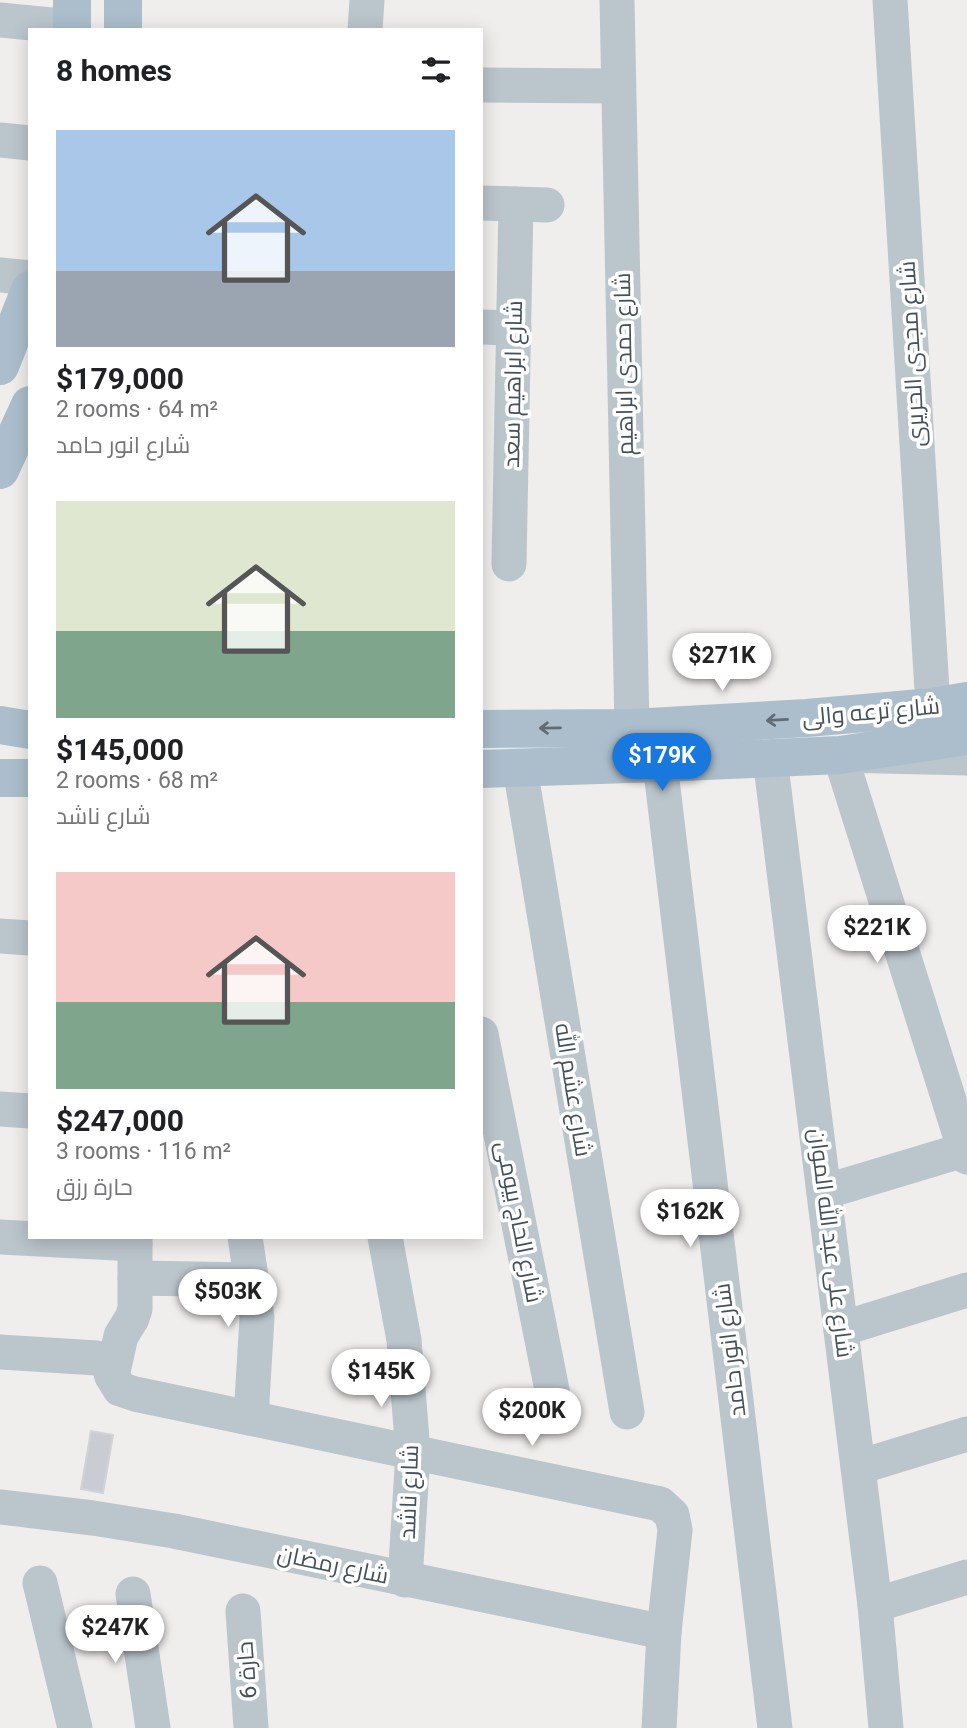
<!DOCTYPE html>
<meta charset="utf-8">
<style>
:root{--surface:#fff;--page:#f6f6f6;--text:#202124;--muted:#757577;--accent:#1978dd}
body{margin:0;font-family:Roboto,Cairo,sans-serif;background:var(--page);color:var(--text);height:100vh;display:flex;flex-direction:column;font-size:26px;white-space:nowrap}
*{box-sizing:border-box;margin:0}
p{font-size:23px;color:var(--muted)}
.icon{flex:none;width:38px;height:38px;fill:none;stroke:currentColor;stroke-width:2;stroke-linecap:round;stroke-linejoin:round}
.map{position:relative;flex:1;overflow:hidden}
.drawer{position:absolute;left:28px;top:28px;width:455px;height:1211px;display:flex;flex-direction:column;background:var(--surface);border-radius:0px;box-shadow:0 4px 18px #0003}
.drawer>*{flex:none}
.price{position:absolute;translate:-50% -60px;padding:0 16px;border-radius:24px;background:#fff;color:#222;font-size:23px;line-height:46px;filter:drop-shadow(0 2px 4px #0008)}
.price::after{content:'';position:absolute;left:50%;top:42px;width:21px;height:16px;margin-left:-10px;background:inherit;clip-path:polygon(0 0,100% 0,50% 100%)}
.price.current{background:var(--accent);color:#fff}
ul{padding:0;list-style:none}
li{display:grid;align-content:center;gap:14px;height:371px;padding:0 28px}
li span{display:grid;place-items:center;height:217px;border-radius:0px;color:#555}
li>.icon{margin-inline-start:auto}
span .icon{width:126px;height:126px;fill:#fffc;stroke-width:1}
li b{font-size:30px}
h2{display:flex;justify-content:space-between;align-items:center;height:84px;padding:0 28px;font-size:30px}
.map>svg:first-child{display:block}
</style>
<div class="map">
<svg width="967" height="1728" viewBox="0 0 967 1728">
<rect width="100%" height="100%" fill="#f0eded"/>
<polygon fill="#c9ccd2" stroke="#d1d3d8" stroke-width="2" points="91,1431 113,1435 103,1493 81,1489"/>
<g fill="none" stroke-linecap="round" stroke-linejoin="round">
<g stroke="#bbc5cc" stroke-width="35">
<polyline points="617,0 632,728"/>
<polyline points="890,0 933,707"/>
<polyline points="0,20 72,27"/>
<polyline points="365,30 367,0"/>
<polyline points="481,85 618,86"/>
<polyline points="0,140 30,143"/>
<polyline points="481,203 547,205"/>
<polyline points="0,275 30,278"/>
<polyline points="481,327 514,328"/>
<polyline points="509,564 516,204"/>
<polyline points="770,758 875,1605 886,1728"/>
<polyline points="967,758 840,755 967,1157"/>
<polyline points="660,763 775,1728"/>
<polyline points="520,768 627,1412"/>
<polyline points="0,936 30,938"/>
<polyline points="481,1034 556,1410"/>
<polyline points="0,1109 30,1111"/>
<polyline points="824,1192 964,1150"/>
<polyline points="0,1237 135,1244"/>
<polyline points="245,1237 257,1317 251,1418"/>
<polyline points="385,1237 404,1340 413,1452 405,1580"/>
<polyline points="135,1278 252,1280"/>
<polyline points="841,1329 967,1290"/>
<polyline points="0,1352 97,1358 108,1364 112,1376 120,1389 135,1394 660,1504 672,1515 675,1530 664,1632 659,1728"/>
<polyline points="112,1376 121,1336 132,1318 135,1309 135,1237"/>
<polyline points="859,1467 967,1434"/>
<polyline points="0,1507 93,1518 174,1531 664,1632"/>
<polyline points="40,1583 75,1728"/>
<polyline points="133,1594 153,1728"/>
<polyline points="875,1605 967,1577"/>
<polyline points="243,1611 251,1728"/>
</g>
<g stroke="#acbecc" stroke-width="38">
<polyline points="72,0 72,30"/>
<polyline points="123,30 123,0"/>
<polyline points="0,366 30,290"/>
<polyline points="0,470 30,405"/>
<polyline points="0,725 30,730"/>
<polyline points="481,729 632,728 807,718 933,707 967,701"/>
<polyline points="481,769 660,763 840,755 967,736"/>
<polyline points="0,778 30,778"/>
</g>
</g>
<defs><path id="oneway-shaft" d="M-6 0H5M1.5-3L5.5 0L1.5 3" fill="none" stroke-width="1.6" stroke-linecap="round" stroke-linejoin="round" transform="scale(1.75)"/></defs>
<g stroke="#5f6c76">
<use href="#oneway-shaft" transform="translate(777 720) rotate(177)"/>
<use href="#oneway-shaft" transform="translate(550 728) rotate(179)"/>
</g>
<g text-anchor="middle" dominant-baseline="central" stroke-width="7" stroke-linejoin="round" paint-order="stroke">
<g font-size="23" fill="#45515a" stroke="#fff">
<text transform="translate(912 354) rotate(-93)">شارع مجدى الحريرى</text>
<text transform="translate(624 364) rotate(-91)">شارع حمدى ابراهيم</text>
<text transform="translate(513 384) rotate(-89)">شارع ابراهيم سعد</text>
<text transform="translate(871 712) rotate(-5)">شارع ترعه والى</text>
<text transform="translate(573 1090) rotate(81)">شارع عشم الله</text>
<text transform="translate(519 1222) rotate(79)">شارع الحاج بيومى</text>
<text transform="translate(831 1243) rotate(83)">شارع على عبد الله الموان</text>
<text transform="translate(730 1350) rotate(-97)">شارع انور حامد</text>
<text transform="translate(409 1492) rotate(-88)">شارع ناشد</text>
<text transform="translate(333 1565) rotate(12)">شارع رمضان</text>
<text transform="translate(247 1670) rotate(-94)">حارة 6</text>
</g>
</g>
</svg>
<b class="price" style="left:722px;top:693px">$271K</b>
<b class="price current" style="left:662px;top:793px">$179K</b>
<b class="price" style="left:877px;top:965px">$221K</b>
<b class="price" style="left:690px;top:1249px">$162K</b>
<b class="price" style="left:228px;top:1329px">$503K</b>
<b class="price" style="left:381px;top:1409px">$145K</b>
<b class="price" style="left:532px;top:1448px">$200K</b>
<b class="price" style="left:115px;top:1665px">$247K</b>
<section class="drawer">
<h2>8 homes<svg class="icon" aria-label="filters" viewBox="0 0 24 24"><path d="M4 7h16M4 17h16"/><circle cx="9" cy="7" r="2"/><circle cx="15" cy="17" r="2"/></svg></h2>
<ul>
<li><span style="background:linear-gradient(#a9c7e8 65%,#9aa5b1 0)"><svg class="icon" aria-label="home" viewBox="0 0 24 24"><path d="M3 11l9-7 9 7M6 9v11h12V9"/></svg></span><div><b>$179,000</b><p>2 rooms · 64 m²</p><p>شارع انور حامد</p></div></li>
<li><span style="background:linear-gradient(#dfe7d0 60%,#7fa58c 0)"><svg class="icon" aria-label="home" viewBox="0 0 24 24"><path d="M3 11l9-7 9 7M6 9v11h12V9"/></svg></span><div><b>$145,000</b><p>2 rooms · 68 m²</p><p>شارع ناشد</p></div></li>
<li><span style="background:linear-gradient(#f6c9c9 60%,#7fa58c 0)"><svg class="icon" aria-label="home" viewBox="0 0 24 24"><path d="M3 11l9-7 9 7M6 9v11h12V9"/></svg></span><div><b>$247,000</b><p>3 rooms · 116 m²</p><p>حارة رزق</p></div></li>
</ul>
</section>
</div>
